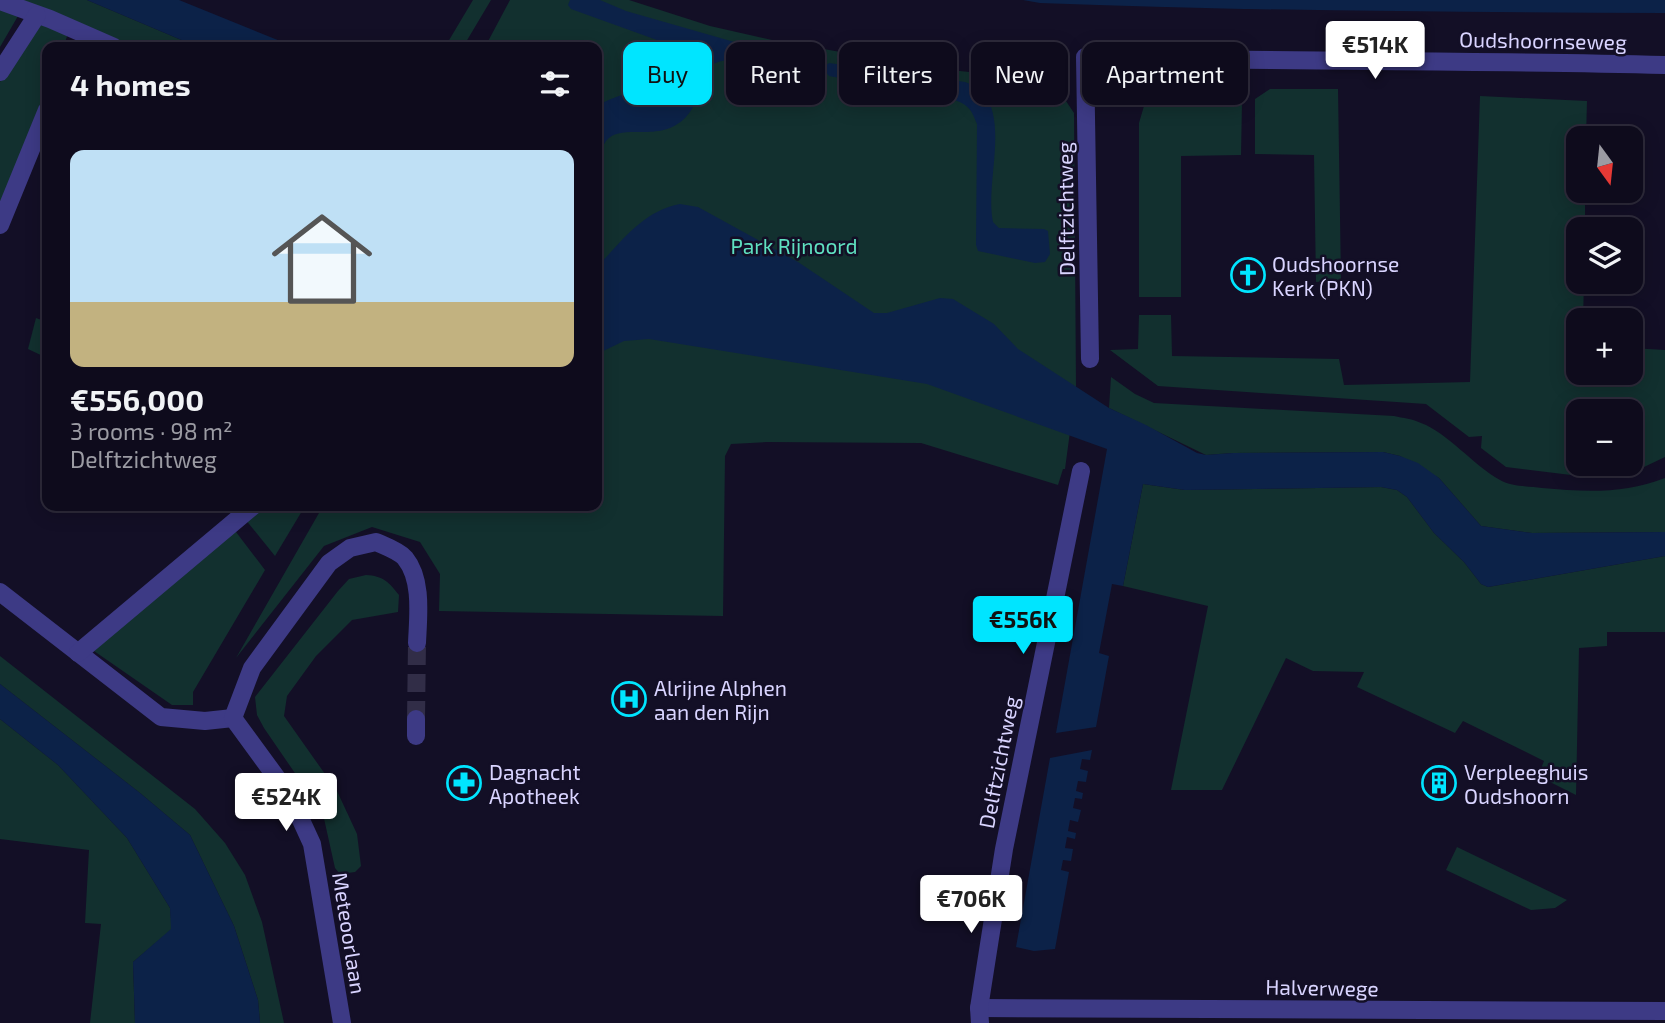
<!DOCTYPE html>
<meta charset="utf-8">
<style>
:root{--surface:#0e0b1c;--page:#1c1929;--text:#f1f3f6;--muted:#9b9ba3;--line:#2e2b3b;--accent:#00e5ff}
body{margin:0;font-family:"Exo 2",sans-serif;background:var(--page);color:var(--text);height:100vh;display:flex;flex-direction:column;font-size:26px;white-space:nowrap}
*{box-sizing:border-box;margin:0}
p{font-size:23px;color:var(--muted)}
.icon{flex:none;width:38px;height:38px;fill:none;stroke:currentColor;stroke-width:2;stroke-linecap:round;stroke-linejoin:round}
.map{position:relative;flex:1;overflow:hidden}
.drawer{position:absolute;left:42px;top:42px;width:560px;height:469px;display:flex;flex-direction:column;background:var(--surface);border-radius:14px;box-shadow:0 4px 18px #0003,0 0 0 2px var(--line)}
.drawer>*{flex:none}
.top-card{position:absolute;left:623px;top:42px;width:665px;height:63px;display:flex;gap:14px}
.needle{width:46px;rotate:165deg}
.fabs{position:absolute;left:1566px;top:126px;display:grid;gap:14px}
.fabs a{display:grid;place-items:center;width:77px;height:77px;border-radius:14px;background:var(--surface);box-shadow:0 4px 18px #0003,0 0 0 2px var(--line);font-size:35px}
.price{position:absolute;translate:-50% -60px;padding:0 16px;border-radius:7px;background:#fff;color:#222;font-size:23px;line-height:46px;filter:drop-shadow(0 2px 4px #0008)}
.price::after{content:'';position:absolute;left:50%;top:42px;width:21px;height:16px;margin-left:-10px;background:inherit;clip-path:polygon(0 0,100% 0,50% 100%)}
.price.selected{background:var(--accent);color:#111}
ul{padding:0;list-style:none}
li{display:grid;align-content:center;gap:14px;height:371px;padding:0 28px}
li span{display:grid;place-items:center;height:217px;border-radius:14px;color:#555}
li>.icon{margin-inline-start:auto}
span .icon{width:126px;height:126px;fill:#fffc;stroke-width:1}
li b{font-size:30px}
h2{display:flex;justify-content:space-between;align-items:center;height:84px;padding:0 28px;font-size:30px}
.tag{padding:0 24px;border-radius:14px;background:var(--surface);box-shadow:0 4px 18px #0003,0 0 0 2px var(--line);font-size:24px;line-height:63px}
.tag.selected{background:var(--accent);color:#111}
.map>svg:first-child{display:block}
</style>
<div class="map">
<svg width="1665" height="1023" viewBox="0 0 1665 1023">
<rect width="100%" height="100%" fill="#130f26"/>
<g fill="#12302f" fill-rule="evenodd">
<polygon points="17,0 87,0 198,47 130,47"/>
<polygon points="473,0 491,0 463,47 445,47"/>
<polygon points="510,0 629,0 710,26 772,40 932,68 1035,79 1058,89 1074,113 1076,387 1065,469 1063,469 1058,485 921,443 767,442 731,444 725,456 723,616 439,611 440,574 420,542 372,527 324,546 236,658 323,506 597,506 597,47 485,47"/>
<polygon points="0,9 18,16 0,47"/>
<polygon points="39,21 68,34 63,47 47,47 47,87 0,205 0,82"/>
<polygon points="1226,89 1242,102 1241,155 1181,156 1181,297 1139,297 1139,123 1144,106 1169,90"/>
<polygon points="1270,89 1338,89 1341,280 1316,282 1314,155 1255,154 1255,99"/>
<path d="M1480,96L1587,101L1586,138H1578V191H1585V229H1578V282H1584L1583,320H1578V373H1631V348L1665,350V457L1644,467L1612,476L1571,475L1506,467L1481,448L1482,436L1469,437L1426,404L1158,386L1110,350L1138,349L1139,315H1171L1172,356L1339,359L1344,385L1470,382ZM1578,411H1631V464H1578Z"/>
<polygon points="36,318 47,322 47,358 28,349"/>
<path d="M1111,377L1135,394L1154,403L1394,416C1403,418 1413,419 1421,423C1448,433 1473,465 1500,480C1512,487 1529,486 1542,488C1585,492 1625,494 1665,478V532L1532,533L1481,526L1439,478L1400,456L1383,452L1233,453L1206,455L1109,408Z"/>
<polygon points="1143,484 1185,490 1381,487 1397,490 1407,497 1434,533 1464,562 1481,584 1488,587 1665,556 1665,632 1607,632 1607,646 1579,648 1576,795 1538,776 1544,761 1463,721 1455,733 1357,687 1364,672 1313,671 1286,658 1222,790 1171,790 1208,606 1123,586"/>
<polygon points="257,506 305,506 275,556 245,519"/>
<polygon points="233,528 265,570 193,692 193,705 172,705 94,651"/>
<path d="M366,575C383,576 389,582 399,595L398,612L352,620L316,656L287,696L284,716L337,791L357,834L361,866L355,872L340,874L335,868L323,814L264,728L257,715L255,697L338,591L349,579Z"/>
<polygon points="0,656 195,809 225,843 245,875 262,922 284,1023 260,1023 258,1000 234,926 190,835 140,793 0,684"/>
<polygon points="0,719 58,765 127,838 170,908 172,929 133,962 135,1023 90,1023 101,924 85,923 89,850 0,839"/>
<polygon points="1457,847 1567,900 1555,908 1531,910 1446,870"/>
</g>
<g fill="#0c2248">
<polygon points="87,0 179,0 295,47 198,47"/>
<path d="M570,0H600L626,11L776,54L775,65L769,67C751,64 722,53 709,68C702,84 698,104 686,117C659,145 622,121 606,141C600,149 600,163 597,173V106C621,91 646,94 663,70C668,63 672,58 673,50L668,44L571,9L568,5Z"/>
<path d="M1023,0H1665V13C1456,12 1248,11 1040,3Z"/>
<path d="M829,63L965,82C972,85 979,87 984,93C1008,126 985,184 993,222L999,228L1044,229L1048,231L1050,254L1045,262L1035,263L978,251L976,245L977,124C974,117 972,110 965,105C949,92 855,81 829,76L823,68Z"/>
<path d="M680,204L698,207L798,262L874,313H887L940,298L953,299L994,324L1018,349L1109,408L1146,425L1197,453L1206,455L1233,453L1383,452L1400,456L1418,463L1439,478L1481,526L1532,533L1665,532V556L1488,587L1481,584L1464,562L1434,533L1407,497L1397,490L1381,487L1185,490L1143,484L1123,586L1112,584L1099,653L1109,656L1096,727L1056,733L1107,449L927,384L649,339L624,341L597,354V267C622,241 643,211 680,204Z"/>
<polygon points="0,684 140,793 190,835 234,926 258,1000 260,1023 135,1023 133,962 171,929 170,908 127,838 58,765 0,719"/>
<polygon points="1092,750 1090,760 1082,759 1080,769 1088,771 1086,782 1078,781 1076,791 1083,793 1082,799 1075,798 1073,808 1081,810 1078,822 1070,820 1068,831 1076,833 1075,839 1067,837 1065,848 1073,849 1071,861 1063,860 1061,870 1069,872 1055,949 1034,951 1016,947 1050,758"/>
</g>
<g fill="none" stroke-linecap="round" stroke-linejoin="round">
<polyline stroke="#312d47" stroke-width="18" stroke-dasharray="18 9" stroke-linecap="butt" points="416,719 417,643"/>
<g stroke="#3d3a85" stroke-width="18">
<polyline points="0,1 50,19 114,47"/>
<polyline points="0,72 37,15"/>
<polyline points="0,225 47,110"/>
<path d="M1090,359L1085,57C1279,62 1472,60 1665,65"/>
<polyline points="0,592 161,717 205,721 233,718"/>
<polyline points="78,653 253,506"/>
<polyline points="416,736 416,719"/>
<polyline points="979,1008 1665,1011"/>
<path d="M342,1023L312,844L290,796L233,718L252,668L329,563L350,548L376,542C385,546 399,551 405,558C423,580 418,617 417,643"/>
<polyline points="980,1023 979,1008 1004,849 1081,471"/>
</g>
</g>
<defs>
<g id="church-ring" transform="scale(1.75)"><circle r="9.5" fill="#130f26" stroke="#00e5ff" stroke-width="1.5"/><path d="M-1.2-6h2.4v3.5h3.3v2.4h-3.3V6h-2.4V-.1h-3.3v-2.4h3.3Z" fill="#00e5ff"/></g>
<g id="hospital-ring" transform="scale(1.75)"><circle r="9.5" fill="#130f26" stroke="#00e5ff" stroke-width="1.5"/><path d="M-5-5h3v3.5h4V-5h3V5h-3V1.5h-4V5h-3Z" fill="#00e5ff"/></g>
<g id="pharmacy-ring" transform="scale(1.75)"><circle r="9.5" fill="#130f26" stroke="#00e5ff" stroke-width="1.5"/><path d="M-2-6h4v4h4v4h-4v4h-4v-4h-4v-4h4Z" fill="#00e5ff"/></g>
<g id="building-ring" transform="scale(1.75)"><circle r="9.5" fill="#130f26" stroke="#00e5ff" stroke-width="1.5"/><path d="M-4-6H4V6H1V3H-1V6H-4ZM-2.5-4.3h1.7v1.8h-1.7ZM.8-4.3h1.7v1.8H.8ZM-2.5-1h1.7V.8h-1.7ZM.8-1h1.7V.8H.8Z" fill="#00e5ff"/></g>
</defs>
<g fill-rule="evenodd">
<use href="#church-ring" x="1248" y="275"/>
<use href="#hospital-ring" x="629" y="699"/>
<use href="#pharmacy-ring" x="464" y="783"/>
<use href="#building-ring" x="1439" y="783"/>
</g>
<g text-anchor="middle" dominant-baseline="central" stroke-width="5" stroke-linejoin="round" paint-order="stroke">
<g font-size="21" fill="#d9d4ff" stroke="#130f26">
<text transform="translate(1543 40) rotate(1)">Oudshoornseweg</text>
<text transform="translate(1065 209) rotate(-91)">Delftzichtweg</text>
<text transform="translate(998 762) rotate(-79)">Delftzichtweg</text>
<text transform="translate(350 933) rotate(81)">Meteoorlaan</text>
<text transform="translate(1322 987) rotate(1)">Halverwege</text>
</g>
<g font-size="21" fill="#5fe0c0" stroke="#130f26">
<text x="794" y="245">Park Rijnoord</text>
</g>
<g font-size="21" fill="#d9d4ff" stroke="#130f26" text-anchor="start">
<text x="1272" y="263">Oudshoornse<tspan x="1272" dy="24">Kerk (PKN)</tspan></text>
<text x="654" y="687">Alrijne Alphen<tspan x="654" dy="24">aan den Rijn</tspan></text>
<text x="489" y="771">Dagnacht<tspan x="489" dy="24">Apotheek</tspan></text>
<text x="1464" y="771">Verpleeghuis<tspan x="1464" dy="24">Oudshoorn</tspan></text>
</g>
</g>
</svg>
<div class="fabs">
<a><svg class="needle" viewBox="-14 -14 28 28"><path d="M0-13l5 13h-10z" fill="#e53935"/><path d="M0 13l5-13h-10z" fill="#9b9ba3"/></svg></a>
<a><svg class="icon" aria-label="layers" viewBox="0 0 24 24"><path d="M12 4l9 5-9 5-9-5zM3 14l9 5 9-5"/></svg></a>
<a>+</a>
<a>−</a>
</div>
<b class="price" style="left:1375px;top:81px">€514K</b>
<b class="price selected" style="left:1023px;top:656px">€556K</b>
<b class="price" style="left:286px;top:833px">€524K</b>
<b class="price" style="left:971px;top:935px">€706K</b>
<div class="top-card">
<a class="tag selected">Buy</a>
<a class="tag">Rent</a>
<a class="tag">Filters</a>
<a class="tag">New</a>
<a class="tag">Apartment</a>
</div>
<section class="drawer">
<h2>4 homes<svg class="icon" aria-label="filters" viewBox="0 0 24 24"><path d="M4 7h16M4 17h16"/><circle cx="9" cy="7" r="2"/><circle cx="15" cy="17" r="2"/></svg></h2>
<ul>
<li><span style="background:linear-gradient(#bfe0f5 70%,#c2b280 0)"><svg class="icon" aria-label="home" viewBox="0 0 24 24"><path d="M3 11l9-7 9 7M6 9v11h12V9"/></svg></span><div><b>€556,000</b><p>3 rooms · 98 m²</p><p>Delftzichtweg</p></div></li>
</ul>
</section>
</div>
